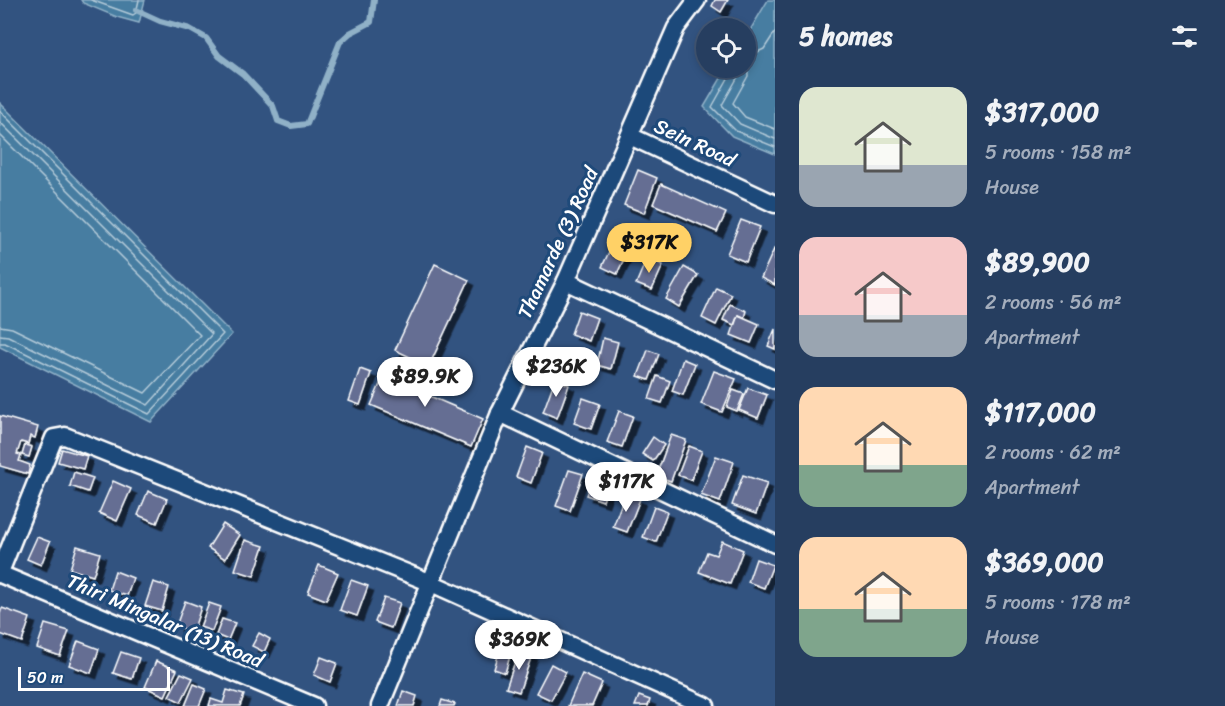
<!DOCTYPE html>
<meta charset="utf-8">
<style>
:root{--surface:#263e60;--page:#324969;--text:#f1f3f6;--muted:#a4aebd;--line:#425775;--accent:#ffd166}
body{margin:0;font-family:Sriracha,sans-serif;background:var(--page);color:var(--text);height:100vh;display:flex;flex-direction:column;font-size:22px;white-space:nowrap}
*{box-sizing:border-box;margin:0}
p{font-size:20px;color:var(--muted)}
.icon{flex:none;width:33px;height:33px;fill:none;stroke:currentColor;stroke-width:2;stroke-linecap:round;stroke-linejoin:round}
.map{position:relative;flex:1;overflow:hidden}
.panel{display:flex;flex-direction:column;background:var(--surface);width:450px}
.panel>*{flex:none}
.fabs{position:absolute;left:696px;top:18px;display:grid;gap:12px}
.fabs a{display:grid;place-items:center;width:60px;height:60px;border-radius:50%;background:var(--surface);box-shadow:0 3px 9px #0003,0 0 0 2px var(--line);font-size:30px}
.scale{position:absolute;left:18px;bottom:15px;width:152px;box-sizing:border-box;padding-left:6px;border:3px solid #fff;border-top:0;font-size:16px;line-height:21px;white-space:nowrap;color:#fff;-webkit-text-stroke:4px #1f4a7a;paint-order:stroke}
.price{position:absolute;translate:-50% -51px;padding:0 14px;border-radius:21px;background:#fff;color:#222;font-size:20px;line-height:39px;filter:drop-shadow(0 2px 3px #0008)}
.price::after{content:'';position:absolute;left:50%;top:36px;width:18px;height:14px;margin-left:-9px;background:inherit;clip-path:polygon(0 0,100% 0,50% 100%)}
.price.on{background:var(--accent);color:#111}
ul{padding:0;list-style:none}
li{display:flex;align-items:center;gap:18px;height:150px;padding:0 24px}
li span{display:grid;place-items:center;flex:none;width:168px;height:120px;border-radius:18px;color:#555}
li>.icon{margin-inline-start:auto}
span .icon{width:72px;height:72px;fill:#fffc;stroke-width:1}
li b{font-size:26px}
h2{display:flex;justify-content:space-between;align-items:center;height:72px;padding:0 24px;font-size:26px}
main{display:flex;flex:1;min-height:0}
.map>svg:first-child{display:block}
</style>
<main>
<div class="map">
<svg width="775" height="706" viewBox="0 0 775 706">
<defs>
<filter id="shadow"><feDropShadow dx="5.5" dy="5.5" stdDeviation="0" flood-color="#0009"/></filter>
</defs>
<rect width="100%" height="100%" fill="#325380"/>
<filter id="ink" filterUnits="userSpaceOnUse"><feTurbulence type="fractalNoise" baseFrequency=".0167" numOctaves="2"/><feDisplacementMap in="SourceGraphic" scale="12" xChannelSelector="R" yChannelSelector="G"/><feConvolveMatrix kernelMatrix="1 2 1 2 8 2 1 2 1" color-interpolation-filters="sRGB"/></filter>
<g filter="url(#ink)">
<g fill="#467da1" stroke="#90b1c7" stroke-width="1.5">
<polygon points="81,0 145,0 139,23 117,17 83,3"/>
<polygon points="768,0 775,0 775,154 732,136 704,107 727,68 746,68 746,37"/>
<polygon points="0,103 232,334 151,422 0,347"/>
</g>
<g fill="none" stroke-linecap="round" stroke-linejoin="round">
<g stroke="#b5cbd9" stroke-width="1.5">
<polyline points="91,0 133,15 136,13 139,0"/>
<polyline points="775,32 764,49 747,57 748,76 733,103 745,117 775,129"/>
<polyline points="732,68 731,73 712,107 736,131 775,147"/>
<polyline points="740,68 739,75 722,105 740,124 775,139"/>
<polyline points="0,111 223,334 149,414 5,343 0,343"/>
<polyline points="0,122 212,334 148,405 8,336 0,335"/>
<polyline points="0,135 200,335 145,393 12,328 0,326"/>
</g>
<polyline stroke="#90b1c7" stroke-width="6" points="136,10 160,21 190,29 206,38 219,56 243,74 273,106 278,121 291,126 307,124 340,42 350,33 371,22 374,0"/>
</g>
<g fill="#656e93" stroke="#fff" stroke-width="1.5" filter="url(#shadow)">
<polygon points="715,0 728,0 721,12 712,6"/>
<polygon points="638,170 657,178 644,213 624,205"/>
<polygon points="661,184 726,213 717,232 653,204"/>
<polygon points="741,220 760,227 746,262 727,254"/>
<polygon points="614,241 629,248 617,274 602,267"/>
<polygon points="775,247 775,285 761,278"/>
<polygon points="647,258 663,265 652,290 636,284"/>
<polygon points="435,264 469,280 429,366 395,350"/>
<polygon points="684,267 698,275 679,307 666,299"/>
<polygon points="716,287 731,294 716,325 702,318"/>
<polygon points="730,304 746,311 744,318 738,315 734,325 723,320"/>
<polygon points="579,311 597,318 589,341 571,334"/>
<polygon points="738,315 759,324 751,343 731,335"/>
<polygon points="775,329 775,349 768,346"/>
<polygon points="603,338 618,342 611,369 597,365"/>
<polygon points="648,350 659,354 649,380 638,376"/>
<polygon points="683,359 695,364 683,395 672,391"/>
<polygon points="409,366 426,372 418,391 483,419 471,447 371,405 384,375 402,383"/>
<polygon points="360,369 371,373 360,405 349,401"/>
<polygon points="714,371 736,379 722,412 701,404"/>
<polygon points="657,376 670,381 662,403 649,399"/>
<polygon points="555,379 569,385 557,418 543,412"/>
<polygon points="748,388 767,395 758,418 739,410"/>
<polygon points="733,390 744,394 737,411 727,407"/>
<polygon points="583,398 600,404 591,429 574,423"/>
<polygon points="619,411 633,416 622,447 607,442"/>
<polygon points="0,416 38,427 35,438 30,436 28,444 21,442 17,454 21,455 19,461 30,465 28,474 0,466"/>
<polygon points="671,435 686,440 671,481 656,476"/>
<polygon points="653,437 664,445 653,461 642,454"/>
<polygon points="25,445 32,447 29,457 22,455"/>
<polygon points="689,446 702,451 691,480 678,475"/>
<polygon points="527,447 542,453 531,483 516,477"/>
<polygon points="62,449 87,456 83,469 58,462"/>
<polygon points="716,456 734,462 720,502 701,495"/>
<polygon points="569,470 583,474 570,511 556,506"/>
<polygon points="74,472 93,478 88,492 70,486"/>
<polygon points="743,475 767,483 756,514 732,505"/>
<polygon points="592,479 609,485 603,501 586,495"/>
<polygon points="113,481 131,489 117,521 99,513"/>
<polygon points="148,491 167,499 157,523 138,515"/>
<polygon points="625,494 640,499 627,532 613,527"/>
<polygon points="654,507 667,512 656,542 643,537"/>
<polygon points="223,524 240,535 225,559 208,548"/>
<polygon points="37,537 50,542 41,565 27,559"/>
<polygon points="245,540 264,546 254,576 235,570"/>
<polygon points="722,541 743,550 730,584 699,572 707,552 716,555"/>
<polygon points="77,546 100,553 93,576 70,569"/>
<polygon points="756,559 773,565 764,588 748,582"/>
<polygon points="319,565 338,573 326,600 308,593"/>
<polygon points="115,571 133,578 127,596 109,590"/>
<polygon points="351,580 368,586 357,616 340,610"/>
<polygon points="153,582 169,587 162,611 145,606"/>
<polygon points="384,598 400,603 391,628 375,622"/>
<polygon points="185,601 201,607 193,632 176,626"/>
<polygon points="209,603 221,607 212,631 200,627"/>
<polygon points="2,608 30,618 22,642 0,634 0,614"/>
<polygon points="222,619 235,623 228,640 216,635"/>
<polygon points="45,624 69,631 60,656 37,648"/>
<polygon points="259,633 270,639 264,652 252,646"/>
<polygon points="78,641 99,649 91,673 69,665"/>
<polygon points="501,646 512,649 505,673 494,669"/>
<polygon points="519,650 532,655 519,692 506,688"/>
<polygon points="121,652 139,658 132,679 113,673"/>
<polygon points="321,657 337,663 330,682 314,675"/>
<polygon points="156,661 177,670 165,696 145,687"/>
<polygon points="551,664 566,672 551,700 536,693"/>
<polygon points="181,673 193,678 181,702 169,696"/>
<polygon points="582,674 602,683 592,706 568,706"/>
<polygon points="194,684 206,689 199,706 185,706"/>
<polygon points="227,690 244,695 240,706 209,706 211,699 223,703"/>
<polygon points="403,691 417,696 414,706 398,706"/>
<polygon points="639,696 650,700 648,706 635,706"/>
<polygon points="442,700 455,704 454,706 440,706"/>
</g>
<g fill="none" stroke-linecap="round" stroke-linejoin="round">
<g stroke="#fff" stroke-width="21">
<g id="street">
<polyline points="630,136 775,204"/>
<polyline points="566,281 775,380"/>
<polyline points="500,413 775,544"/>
<polyline points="0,572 54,438 65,436 429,582 706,706"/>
<polyline points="0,574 314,706"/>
<polyline points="380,706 500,413 566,281 676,28 697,0"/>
</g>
</g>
<use href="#street" stroke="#1f4a7a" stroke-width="16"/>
</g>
</g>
<g text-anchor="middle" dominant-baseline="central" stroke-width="6" stroke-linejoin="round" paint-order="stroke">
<g font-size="20" fill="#fff" stroke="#1f4a7a">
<text transform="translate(695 143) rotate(25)">Sein Road</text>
<text transform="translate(558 243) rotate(-65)">Thamarde (3) Road</text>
<text transform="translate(165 621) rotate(23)">Thiri Mingalar (13) Road</text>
</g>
</g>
</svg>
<div class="fabs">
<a><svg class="icon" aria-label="locate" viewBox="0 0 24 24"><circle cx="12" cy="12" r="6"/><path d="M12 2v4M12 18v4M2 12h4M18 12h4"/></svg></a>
</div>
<div class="scale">50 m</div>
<b class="price on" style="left:649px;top:274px">$317K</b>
<b class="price" style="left:556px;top:398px">$236K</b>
<b class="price" style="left:425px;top:408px">$89.9K</b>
<b class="price" style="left:626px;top:513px">$117K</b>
<b class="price" style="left:519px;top:671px">$369K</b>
</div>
<section class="panel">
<h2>5 homes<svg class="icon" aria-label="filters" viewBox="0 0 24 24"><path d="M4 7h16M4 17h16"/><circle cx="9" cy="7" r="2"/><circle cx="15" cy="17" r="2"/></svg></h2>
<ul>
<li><span style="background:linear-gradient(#dfe7d0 65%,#9aa5b1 0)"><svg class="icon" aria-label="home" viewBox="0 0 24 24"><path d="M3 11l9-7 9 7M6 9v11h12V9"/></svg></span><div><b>$317,000</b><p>5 rooms · 158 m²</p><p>House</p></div></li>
<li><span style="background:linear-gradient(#f6c9c9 65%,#9aa5b1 0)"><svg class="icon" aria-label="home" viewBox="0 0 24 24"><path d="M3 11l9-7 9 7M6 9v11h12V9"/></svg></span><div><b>$89,900</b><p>2 rooms · 56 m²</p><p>Apartment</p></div></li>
<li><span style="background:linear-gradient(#ffd9b3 65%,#7fa58c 0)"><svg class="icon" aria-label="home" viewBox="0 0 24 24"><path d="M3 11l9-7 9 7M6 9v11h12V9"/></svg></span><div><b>$117,000</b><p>2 rooms · 62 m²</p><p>Apartment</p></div></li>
<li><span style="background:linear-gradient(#ffd9b3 60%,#7fa58c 0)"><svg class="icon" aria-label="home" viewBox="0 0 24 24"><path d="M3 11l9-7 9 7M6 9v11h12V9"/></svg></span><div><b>$369,000</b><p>5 rooms · 178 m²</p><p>House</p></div></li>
</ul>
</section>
</main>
